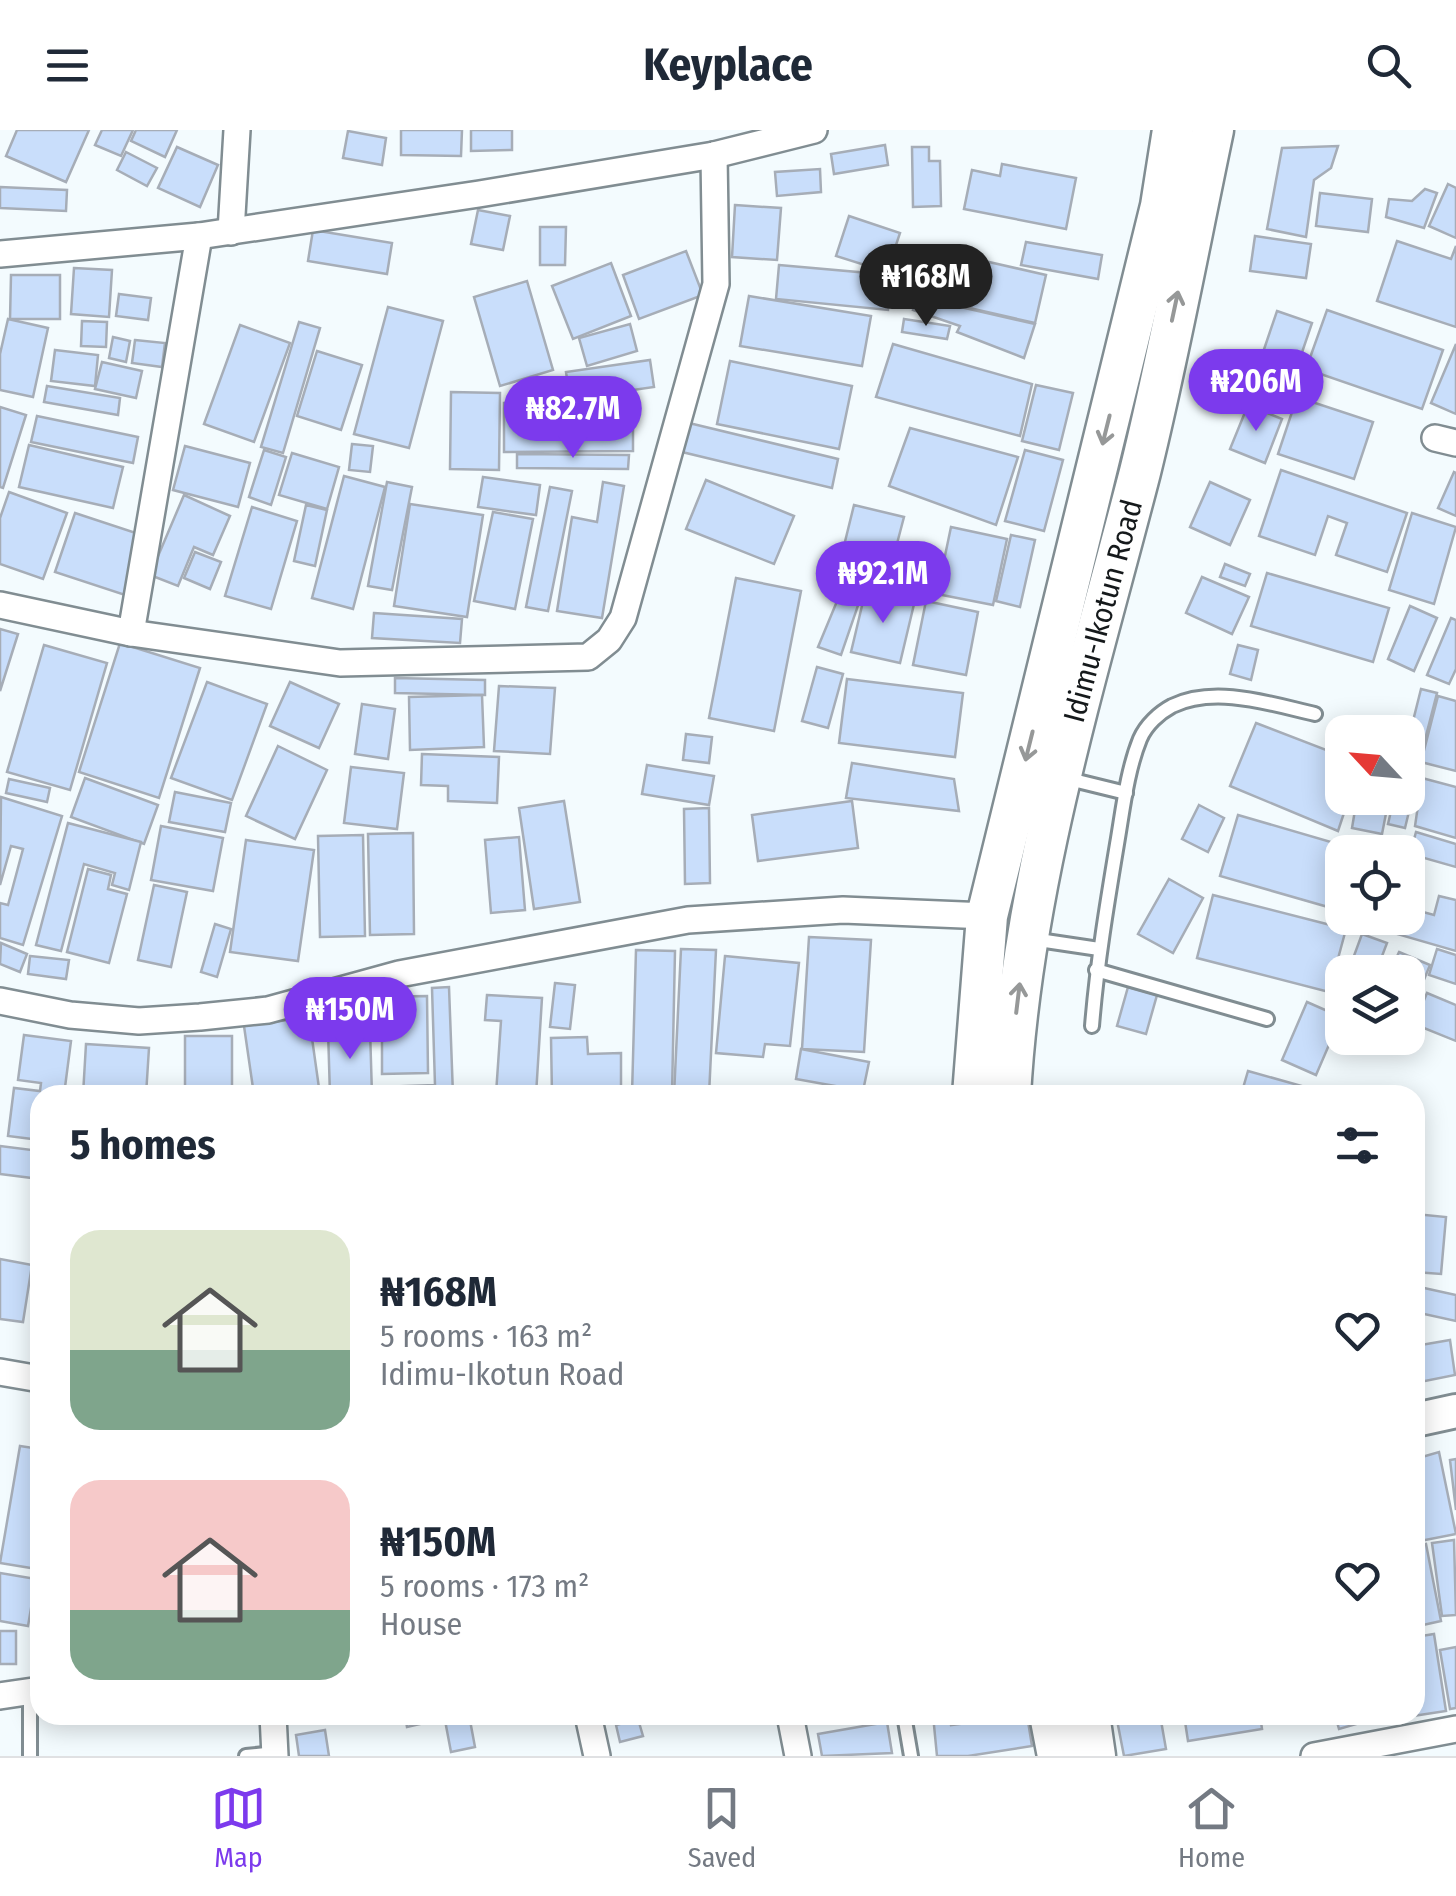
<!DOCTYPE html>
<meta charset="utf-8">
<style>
:root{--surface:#fff;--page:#f6f6f7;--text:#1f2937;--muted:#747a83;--line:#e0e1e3;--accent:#7c3aed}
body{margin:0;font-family:"Fira Sans Condensed",sans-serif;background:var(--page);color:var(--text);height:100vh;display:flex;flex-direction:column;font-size:38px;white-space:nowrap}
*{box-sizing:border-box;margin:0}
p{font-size:32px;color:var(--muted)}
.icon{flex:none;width:55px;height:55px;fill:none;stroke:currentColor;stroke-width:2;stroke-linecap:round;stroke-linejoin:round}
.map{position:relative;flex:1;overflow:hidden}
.drawer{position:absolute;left:30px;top:955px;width:1395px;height:640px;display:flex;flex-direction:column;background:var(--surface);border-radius:30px;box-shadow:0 5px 25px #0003}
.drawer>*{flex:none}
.needle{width:65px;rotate:296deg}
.buttons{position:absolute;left:1325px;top:585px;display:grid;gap:20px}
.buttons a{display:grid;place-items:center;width:100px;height:100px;border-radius:20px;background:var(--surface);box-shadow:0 5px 25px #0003;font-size:50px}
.price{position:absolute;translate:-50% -85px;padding:0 22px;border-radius:35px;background:var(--accent);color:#fff;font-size:32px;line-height:65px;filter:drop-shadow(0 2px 5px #0008)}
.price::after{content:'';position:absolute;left:50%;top:60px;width:30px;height:22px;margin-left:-15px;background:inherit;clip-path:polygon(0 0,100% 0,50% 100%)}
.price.selected{background:#222;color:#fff}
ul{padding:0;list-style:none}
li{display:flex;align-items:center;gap:30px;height:250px;padding:0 40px}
li span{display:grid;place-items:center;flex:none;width:280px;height:200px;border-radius:30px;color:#555}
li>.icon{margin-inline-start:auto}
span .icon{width:120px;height:120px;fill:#fffc;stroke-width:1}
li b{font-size:42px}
h2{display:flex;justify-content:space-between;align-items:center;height:120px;padding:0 40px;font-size:42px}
header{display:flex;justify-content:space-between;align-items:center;height:130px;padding:0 40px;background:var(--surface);font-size:45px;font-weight:700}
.tabs{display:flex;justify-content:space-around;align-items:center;height:140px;border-top:2px solid var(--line);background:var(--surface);font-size:28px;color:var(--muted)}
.tabs a{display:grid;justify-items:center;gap:5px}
.tabs .selected{color:var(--accent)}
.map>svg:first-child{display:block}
</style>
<header><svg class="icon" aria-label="menu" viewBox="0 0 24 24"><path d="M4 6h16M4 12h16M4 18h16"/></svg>Keyplace<svg class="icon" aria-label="search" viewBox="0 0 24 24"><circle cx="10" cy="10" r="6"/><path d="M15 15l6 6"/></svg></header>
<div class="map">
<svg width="1456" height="1626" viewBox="0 0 1456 1626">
<rect width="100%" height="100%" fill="#f3fbfe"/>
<g fill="#c9defb" stroke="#a6adb7" stroke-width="2.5">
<polygon points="17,0 89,0 66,52 6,26"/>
<polygon points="102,0 133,0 121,26 95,15"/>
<polygon points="136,0 177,0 165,27 131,11"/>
<polygon points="401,0 462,0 461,26 401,25"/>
<polygon points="471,0 512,0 512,20 471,21"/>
<polygon points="348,1 386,8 382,35 343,28"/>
<polygon points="885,15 888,35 834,44 831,24"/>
<polygon points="1338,16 1331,38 1314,50 1306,107 1267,99 1282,18"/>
<polygon points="177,17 218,35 200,77 158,58"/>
<polygon points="912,17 929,17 929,31 940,31 941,76 913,77"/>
<polygon points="126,22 157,38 147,56 117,40"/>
<polygon points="1002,34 1076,48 1066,99 964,79 972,40 1000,46"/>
<polygon points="820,39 821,62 777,66 775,42"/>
<polygon points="1448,54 1456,58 1456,108 1429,96"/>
<polygon points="0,57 67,60 66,81 0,78"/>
<polygon points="1425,59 1437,63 1424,98 1386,87 1389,69 1412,71"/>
<polygon points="1320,63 1372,69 1368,102 1316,96"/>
<polygon points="735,75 781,78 777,130 732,127"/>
<polygon points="478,80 510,86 503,120 471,114"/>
<polygon points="849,86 900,103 887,142 836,126"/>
<polygon points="540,97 566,97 565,135 540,135"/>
<polygon points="313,100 392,113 387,144 308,131"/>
<polygon points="1255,106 1311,114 1306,148 1250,141"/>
<polygon points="1397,111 1451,129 1456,116 1456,197 1377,171"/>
<polygon points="1026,112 1102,125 1098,149 1021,135"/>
<polygon points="919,116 1046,145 1035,193 908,164"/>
<polygon points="686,121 703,165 639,189 623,145"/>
<polygon points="611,133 631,186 573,209 552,156"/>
<polygon points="779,135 891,145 888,180 776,169"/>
<polygon points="74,138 112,140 109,187 71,184"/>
<polygon points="11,145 60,145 60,189 10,189"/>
<polygon points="527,151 553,240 500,256 474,167"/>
<polygon points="119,164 151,168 148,190 116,186"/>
<polygon points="749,166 871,186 862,236 740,216"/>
<polygon points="917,167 1035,194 1024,228 957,202 960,196 913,180"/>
<polygon points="388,177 443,191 409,318 354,304"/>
<polygon points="1327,180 1443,220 1422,279 1306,239"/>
<polygon points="1277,181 1312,193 1292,252 1257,240"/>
<polygon points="8,189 48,198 33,267 0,260 0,224"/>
<polygon points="904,189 950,196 947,209 902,202"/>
<polygon points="82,191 107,192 106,217 81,216"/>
<polygon points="299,192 320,198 283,323 261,317"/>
<polygon points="630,194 637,221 587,236 579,208"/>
<polygon points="240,195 290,213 254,312 204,294"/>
<polygon points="113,207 130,211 126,232 109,228"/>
<polygon points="135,210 165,213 162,237 132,233"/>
<polygon points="893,214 1032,254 1020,306 876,267"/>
<polygon points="1456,214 1456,284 1431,273"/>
<polygon points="55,220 98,225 95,256 51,251"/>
<polygon points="317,221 362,235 341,300 297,286"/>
<polygon points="650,230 654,257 570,269 566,242"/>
<polygon points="730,231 852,256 839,319 717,294"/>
<polygon points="102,232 142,241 136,268 95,259"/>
<polygon points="1036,255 1073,263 1059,320 1022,311"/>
<polygon points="47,256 120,268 118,285 44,272"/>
<polygon points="451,262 500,263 499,340 450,339"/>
<polygon points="1297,267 1373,292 1354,349 1278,324"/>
<polygon points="633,272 633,321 504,322 504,273"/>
<polygon points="1248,275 1282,289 1265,333 1230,319"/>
<polygon points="0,277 26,285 3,358 0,357"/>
<polygon points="37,286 138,307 133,333 31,312"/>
<polygon points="689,293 838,329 832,358 682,322"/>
<polygon points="910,298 1018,327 996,395 889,356"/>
<polygon points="352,314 373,316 370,342 349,340"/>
<polygon points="29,315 123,337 113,378 19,357"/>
<polygon points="185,316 250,333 238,377 173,360"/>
<polygon points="264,320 286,327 271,375 249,367"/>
<polygon points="1025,320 1063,330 1044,401 1005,391"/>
<polygon points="292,323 339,337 327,379 279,365"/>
<polygon points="517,324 629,325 628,339 517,338"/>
<polygon points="1281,340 1407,383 1387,442 1336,425 1347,393 1328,386 1315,425 1259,406"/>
<polygon points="1454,342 1456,343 1456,386 1438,378"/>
<polygon points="344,346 385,357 353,479 312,468"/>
<polygon points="483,347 540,355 536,385 478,377"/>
<polygon points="706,350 794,386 774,434 686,399"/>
<polygon points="387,352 412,357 392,460 368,456"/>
<polygon points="603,352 624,356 602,488 557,481 572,387 597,392"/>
<polygon points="1210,352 1250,370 1230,415 1190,397"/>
<polygon points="550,357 572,361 548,481 526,477"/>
<polygon points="9,362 67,383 43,449 0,434 0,388"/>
<polygon points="184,365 230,386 213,425 194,417 178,456 150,445"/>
<polygon points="410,374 483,385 467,487 394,476"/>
<polygon points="306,375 327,380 315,436 294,431"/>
<polygon points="854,375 904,387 889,444 840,432"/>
<polygon points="252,377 297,391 271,479 225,466"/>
<polygon points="493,382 533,389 515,479 474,471"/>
<polygon points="75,383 145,406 125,465 55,442"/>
<polygon points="1412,383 1456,397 1434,474 1389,460"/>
<polygon points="951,397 1007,409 993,475 937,464"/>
<polygon points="1011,405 1035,410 1020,477 996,471"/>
<polygon points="195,422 221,432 210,459 184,448"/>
<polygon points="1225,434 1250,444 1245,456 1220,447"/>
<polygon points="1267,443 1389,478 1373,532 1251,496"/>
<polygon points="1202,447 1249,467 1232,504 1186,483"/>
<polygon points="736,448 801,461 774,601 709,588"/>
<polygon points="845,452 863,461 841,525 818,517"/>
<polygon points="866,459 915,470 900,533 851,522"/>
<polygon points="926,471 978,482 966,545 913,535"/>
<polygon points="1410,476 1437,488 1414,541 1388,529"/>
<polygon points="374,483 462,489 460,513 372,508"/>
<polygon points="1451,488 1456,490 1456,539 1449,554 1427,545"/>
<polygon points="0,499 18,504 0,561"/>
<polygon points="120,513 200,538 159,668 79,642"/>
<polygon points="44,515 107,533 70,660 7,642"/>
<polygon points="1238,515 1258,520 1251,550 1230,544"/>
<polygon points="817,537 843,544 828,598 802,591"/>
<polygon points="395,548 485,550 485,565 395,563"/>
<polygon points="847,549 963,563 955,627 839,613"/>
<polygon points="207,552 267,574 232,670 171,648"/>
<polygon points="290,552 339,574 319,618 270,596"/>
<polygon points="499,556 555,558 550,624 494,621"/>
<polygon points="1421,559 1437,563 1418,637 1408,634 1408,611"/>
<polygon points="482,565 484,617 410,620 409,567"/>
<polygon points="1438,566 1456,571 1456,641 1421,632"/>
<polygon points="362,574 395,579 388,629 355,624"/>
<polygon points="1256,593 1342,626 1342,668 1349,668 1338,701 1230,656"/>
<polygon points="686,604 712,607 709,633 683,630"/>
<polygon points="278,616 327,640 295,709 246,686"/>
<polygon points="422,624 499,627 497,673 448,671 448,656 421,655"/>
<polygon points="852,633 954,649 959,681 846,668"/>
<polygon points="647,635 714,646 709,675 642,664"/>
<polygon points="351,637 404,643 397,699 344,693"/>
<polygon points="1408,641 1418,644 1405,698 1388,694 1394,668 1408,668"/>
<polygon points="85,648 158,675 144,714 71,687"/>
<polygon points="1422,648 1456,657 1456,708 1415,696"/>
<polygon points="9,649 50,658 47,672 6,663"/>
<polygon points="175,662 231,673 225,702 169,692"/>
<polygon points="1,667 62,686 23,815 0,808 0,773 8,775 23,719 11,716 0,755"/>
<polygon points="1357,668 1389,668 1382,704 1352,698"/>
<polygon points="564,671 580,772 534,779 519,678"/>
<polygon points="852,671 858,718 758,731 752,685"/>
<polygon points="1199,675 1224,688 1208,722 1182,709"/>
<polygon points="709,678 710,753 685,754 684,679"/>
<polygon points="1238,685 1365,722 1342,722 1342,781 1220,746"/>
<polygon points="68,693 141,712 129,760 112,755 115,743 84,734 61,821 36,815"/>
<polygon points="161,696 223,708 213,761 151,750"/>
<polygon points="1416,702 1456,714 1456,737 1410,724"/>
<polygon points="413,703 414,804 370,805 368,704"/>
<polygon points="363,705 365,806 320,807 318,706"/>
<polygon points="519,707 525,780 491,783 485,710"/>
<polygon points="246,710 314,720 298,831 230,822"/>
<polygon points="88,739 111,745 108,759 127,764 109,833 67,822"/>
<polygon points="1169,749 1203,768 1173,823 1138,804"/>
<polygon points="154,755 187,762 171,837 138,830"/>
<polygon points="1213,765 1346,799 1329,862 1197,828"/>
<polygon points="1439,766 1456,770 1456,821 1397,804 1401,788 1408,788 1408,778 1434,785"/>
<polygon points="215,794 231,799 217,847 201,842"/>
<polygon points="1362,804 1387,813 1376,842 1348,842"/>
<polygon points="809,807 871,810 864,922 802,919"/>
<polygon points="1,813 27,824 20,842 0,834"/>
<polygon points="681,819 716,820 709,965 674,965"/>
<polygon points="1437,819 1456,825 1456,854 1429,845"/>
<polygon points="636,820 675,821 672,965 632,964"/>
<polygon points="1399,822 1430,835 1408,889 1408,842 1390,842"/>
<polygon points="30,826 69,830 66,849 28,844"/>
<polygon points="725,826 799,833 790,916 765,914 763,927 716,923"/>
<polygon points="555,853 575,855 570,899 550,897"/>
<polygon points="449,857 453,965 379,965 379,957 435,955 432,858"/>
<polygon points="1128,857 1157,865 1146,904 1117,896"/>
<polygon points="1427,863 1456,875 1456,911 1414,894"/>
<polygon points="487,865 542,868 536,965 496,964 501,891 485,890"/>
<polygon points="427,866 428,943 382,944 382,894 370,894 370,867"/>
<polygon points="1307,872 1341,887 1316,945 1282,930"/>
<polygon points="309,887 320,965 254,965 244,896"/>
<polygon points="370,899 372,965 330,965 328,900"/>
<polygon points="24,905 71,911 64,965 40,965 40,1010 8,1006 14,958 40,961 41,953 18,950"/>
<rect x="185" y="906" width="47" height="59"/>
<polygon points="587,907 588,924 621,923 621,965 552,965 551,908"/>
<polygon points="86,914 149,918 146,965 83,965"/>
<polygon points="801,919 869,932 863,961 796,949"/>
<polygon points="1248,941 1316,960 1314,965 1241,965"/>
<polygon points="1175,958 1201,965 1172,965"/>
<polygon points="0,1016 40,1021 40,1049 0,1044"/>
<polygon points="1415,1084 1446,1087 1441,1144 1415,1142"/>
<polygon points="0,1129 32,1135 23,1192 0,1189"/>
<polygon points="1415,1156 1456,1165 1456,1191 1415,1182"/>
<polygon points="1450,1210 1455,1245 1415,1253 1415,1216"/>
<polygon points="20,1316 40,1319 37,1439 0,1433"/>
<polygon points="1439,1322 1456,1404 1415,1412 1415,1329"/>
<polygon points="1456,1329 1456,1380 1450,1330"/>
<polygon points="1454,1410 1456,1485 1442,1486 1432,1413"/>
<polygon points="1426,1414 1441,1491 1423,1495 1415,1455 1415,1416"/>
<polygon points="0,1443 36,1449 28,1496 0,1491"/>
<rect x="0" y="1501" width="16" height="33"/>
<polygon points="1434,1504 1446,1581 1413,1586 1415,1507"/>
<polygon points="1456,1517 1456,1578 1450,1579 1440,1520"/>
<polygon points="405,1585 422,1585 424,1593 407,1597"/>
<polygon points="444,1585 469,1585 475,1617 451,1622"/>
<polygon points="754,1585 770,1585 771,1590 756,1593"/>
<polygon points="933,1585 949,1585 951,1595 1027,1585 1032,1616 968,1626 937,1626"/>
<polygon points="1116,1585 1160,1585 1166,1619 1124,1626"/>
<polygon points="1184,1585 1260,1585 1262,1599 1188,1611"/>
<polygon points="1335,1585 1365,1585 1367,1591 1339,1599"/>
<polygon points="638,1589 643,1606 620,1612 616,1595"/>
<polygon points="887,1592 892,1623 822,1626 818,1604"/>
<polygon points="325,1600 329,1626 299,1626 296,1605"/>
</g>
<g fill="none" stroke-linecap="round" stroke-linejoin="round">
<g stroke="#818d92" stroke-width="18">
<g id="service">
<polyline points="1065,648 1126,663"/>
<polyline points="1032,809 1099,819"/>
<polyline points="1096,840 1267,889"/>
<path d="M1092,896C1097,834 1107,774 1117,714C1123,679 1127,641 1140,609C1146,595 1159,583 1172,576C1215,555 1271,574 1315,584"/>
<polyline points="30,1561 30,1626"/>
<polyline points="904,1585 911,1626"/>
<polyline points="246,1626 275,1623"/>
</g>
</g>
<g stroke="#818d92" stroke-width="30">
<g id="minor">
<polyline points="231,102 237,0"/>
<polyline points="0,124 199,106 479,64 714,25 814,0"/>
<polyline points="1435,308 1456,313"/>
<polyline points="0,475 131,503 340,533 588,527 609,510 623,488 716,154 714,25"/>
<polyline points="131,503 199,106"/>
<polyline points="0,871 70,885 139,891 200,887 268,880 399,844 688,790 843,780 987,786"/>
<polyline points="0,1242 40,1249"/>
<polyline points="0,1566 40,1560"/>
<polyline points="273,1585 275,1626"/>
<polyline points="588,1585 597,1626"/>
<polyline points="790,1585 798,1626"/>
<polyline points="1314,1626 1456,1599"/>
</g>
</g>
<g stroke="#818d92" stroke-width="38">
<polyline id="tertiary" points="1415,1290 1456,1281"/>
</g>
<g stroke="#818d92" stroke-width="45">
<g id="primary">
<polyline points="973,965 987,786 1161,76 1173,0"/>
<path d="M1010,965C1022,752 1087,547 1140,342C1168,229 1189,114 1213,0"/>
<polyline points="1050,1585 1058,1626"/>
<polyline points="1089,1585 1095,1626"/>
</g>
</g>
<use href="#service" stroke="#fff" stroke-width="12"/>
<use href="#minor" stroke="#fff" stroke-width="25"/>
<use href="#tertiary" stroke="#fff" stroke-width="32"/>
<use href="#primary" stroke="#fff" stroke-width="40"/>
</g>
<defs><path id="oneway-shaft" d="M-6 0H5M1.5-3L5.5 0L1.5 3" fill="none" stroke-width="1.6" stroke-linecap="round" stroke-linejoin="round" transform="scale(2.5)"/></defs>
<g stroke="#969898">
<use href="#oneway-shaft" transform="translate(1175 176) rotate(-78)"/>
<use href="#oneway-shaft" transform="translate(1106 300) rotate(104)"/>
<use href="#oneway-shaft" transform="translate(1029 616) rotate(104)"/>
<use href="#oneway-shaft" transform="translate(1018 868) rotate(-83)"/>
</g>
<g text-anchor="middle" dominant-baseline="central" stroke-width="8" stroke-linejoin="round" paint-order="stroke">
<g font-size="30" fill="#15191b" stroke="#fff">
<text transform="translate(1103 481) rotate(-75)">Idimu-Ikotun Road</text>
</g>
</g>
</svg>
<div class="buttons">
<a><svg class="needle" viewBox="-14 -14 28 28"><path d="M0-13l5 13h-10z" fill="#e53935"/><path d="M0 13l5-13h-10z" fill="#747a83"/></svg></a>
<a><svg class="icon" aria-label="locate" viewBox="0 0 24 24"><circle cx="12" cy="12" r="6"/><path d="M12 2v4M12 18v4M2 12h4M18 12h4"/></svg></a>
<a><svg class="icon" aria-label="layers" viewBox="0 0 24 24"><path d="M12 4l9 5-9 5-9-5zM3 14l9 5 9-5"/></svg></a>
</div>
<b class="price selected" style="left:926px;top:199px">₦168M</b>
<b class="price" style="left:1256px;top:304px">₦206M</b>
<b class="price" style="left:573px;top:331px">₦82.7M</b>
<b class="price" style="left:883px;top:496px">₦92.1M</b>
<b class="price" style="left:350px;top:932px">₦150M</b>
<section class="drawer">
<h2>5 homes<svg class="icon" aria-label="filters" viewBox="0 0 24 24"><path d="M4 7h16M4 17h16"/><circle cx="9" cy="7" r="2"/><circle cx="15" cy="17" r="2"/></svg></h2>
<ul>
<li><span style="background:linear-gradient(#dfe7d0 60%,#7fa58c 0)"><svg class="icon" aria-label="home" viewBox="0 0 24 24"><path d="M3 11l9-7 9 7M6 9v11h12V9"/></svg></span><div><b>₦168M</b><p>5 rooms · 163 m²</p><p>Idimu-Ikotun Road</p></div><svg class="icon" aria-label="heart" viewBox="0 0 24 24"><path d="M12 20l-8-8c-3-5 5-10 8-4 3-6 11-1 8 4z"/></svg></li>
<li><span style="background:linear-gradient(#f6c9c9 65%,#7fa58c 0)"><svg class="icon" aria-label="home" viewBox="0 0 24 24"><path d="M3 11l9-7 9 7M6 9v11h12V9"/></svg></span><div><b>₦150M</b><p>5 rooms · 173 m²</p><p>House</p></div><svg class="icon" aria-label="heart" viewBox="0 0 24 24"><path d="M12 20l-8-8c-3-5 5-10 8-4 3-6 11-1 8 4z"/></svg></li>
</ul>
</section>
</div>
<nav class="tabs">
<a class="selected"><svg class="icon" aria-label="map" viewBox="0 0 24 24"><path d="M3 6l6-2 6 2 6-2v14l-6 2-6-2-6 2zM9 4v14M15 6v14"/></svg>Map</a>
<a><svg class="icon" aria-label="saved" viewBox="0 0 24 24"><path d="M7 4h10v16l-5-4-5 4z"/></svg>Saved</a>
<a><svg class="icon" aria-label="home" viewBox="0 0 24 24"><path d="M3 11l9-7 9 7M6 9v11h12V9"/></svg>Home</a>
</nav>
